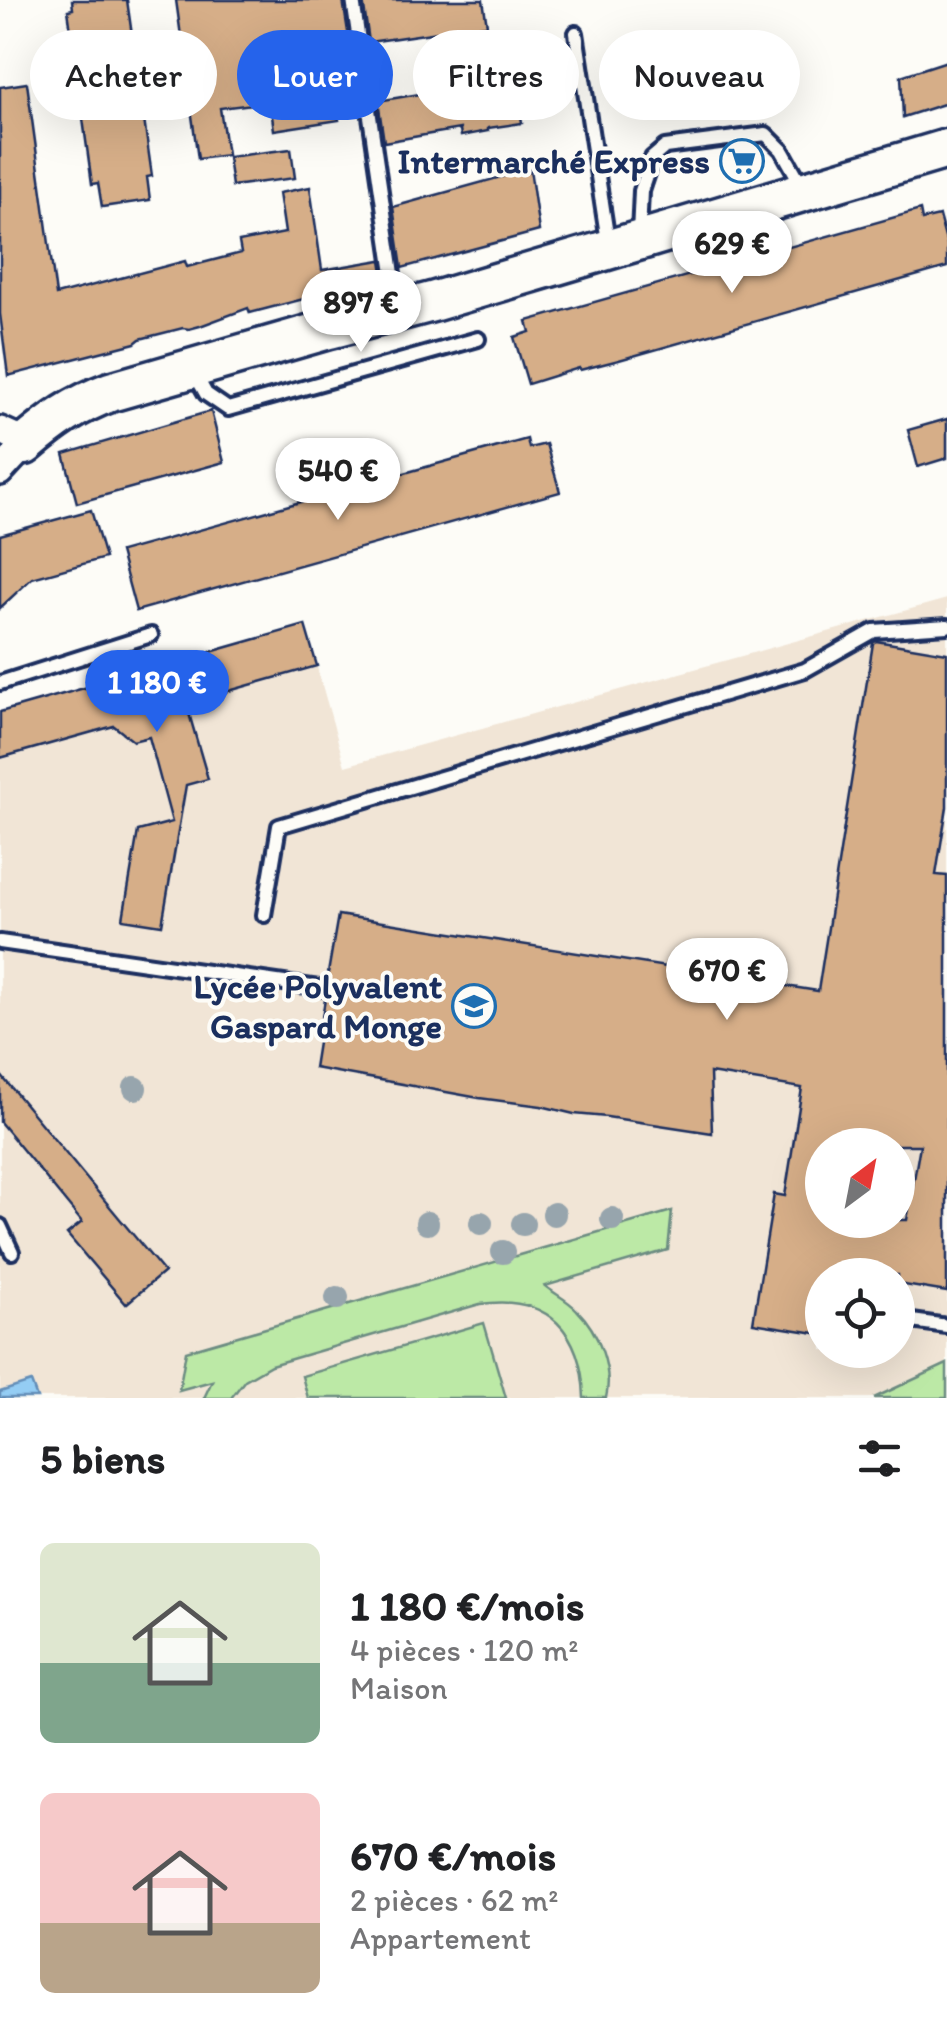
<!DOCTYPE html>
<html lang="fr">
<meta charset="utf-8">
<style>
:root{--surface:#fff;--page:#f6f6f6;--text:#202124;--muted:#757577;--accent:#2563eb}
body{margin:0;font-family:Itim,sans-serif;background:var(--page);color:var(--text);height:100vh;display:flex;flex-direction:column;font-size:38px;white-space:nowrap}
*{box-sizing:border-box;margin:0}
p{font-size:32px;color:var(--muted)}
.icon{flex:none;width:55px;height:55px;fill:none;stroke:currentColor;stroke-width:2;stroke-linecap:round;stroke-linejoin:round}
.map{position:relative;height:1398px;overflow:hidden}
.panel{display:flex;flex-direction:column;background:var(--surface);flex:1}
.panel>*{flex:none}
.guide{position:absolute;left:30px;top:30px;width:888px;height:90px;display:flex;gap:20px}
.needle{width:65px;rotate:32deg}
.controls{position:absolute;left:805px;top:1128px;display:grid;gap:20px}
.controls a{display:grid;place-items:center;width:110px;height:110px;border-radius:50%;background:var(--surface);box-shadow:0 10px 40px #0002;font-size:50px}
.price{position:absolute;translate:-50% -85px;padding:0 22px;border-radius:35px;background:#fff;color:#222;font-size:32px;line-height:65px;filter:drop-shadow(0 2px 5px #0008)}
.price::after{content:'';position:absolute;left:50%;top:60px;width:30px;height:22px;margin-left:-15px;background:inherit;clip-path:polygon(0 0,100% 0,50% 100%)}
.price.on{background:var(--accent);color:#fff}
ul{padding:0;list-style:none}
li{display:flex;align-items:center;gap:30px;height:250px;padding:0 40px}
li span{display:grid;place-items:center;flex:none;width:280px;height:200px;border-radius:15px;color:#555}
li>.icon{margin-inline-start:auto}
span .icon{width:120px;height:120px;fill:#fffc;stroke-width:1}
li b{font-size:42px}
h2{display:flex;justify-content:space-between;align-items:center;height:120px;padding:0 40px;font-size:42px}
.chip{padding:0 35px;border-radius:45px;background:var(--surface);box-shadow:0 10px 40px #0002;font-size:35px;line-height:90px}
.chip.on{background:var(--accent);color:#fff}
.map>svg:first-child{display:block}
</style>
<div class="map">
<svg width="947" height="1398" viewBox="0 0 947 1398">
<rect width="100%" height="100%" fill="#fdfcf7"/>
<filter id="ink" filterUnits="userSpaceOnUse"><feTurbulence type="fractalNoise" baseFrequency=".01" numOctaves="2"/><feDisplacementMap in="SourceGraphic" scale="20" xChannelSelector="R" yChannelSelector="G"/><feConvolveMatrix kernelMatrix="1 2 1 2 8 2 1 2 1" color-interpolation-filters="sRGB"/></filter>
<g filter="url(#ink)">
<path fill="#f1e5d6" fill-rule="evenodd" d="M947,599V1398H0V712L305,625L345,766ZM822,1145H898V1220H822ZM822,1275H898V1350H822Z"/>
<g fill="#bce9a6" stroke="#6c8c82" stroke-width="2.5">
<path d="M672,1211L668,1250L545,1286C555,1294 568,1300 577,1310C598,1331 613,1368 606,1398H584C582,1332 549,1294 480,1304L271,1365L245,1380L231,1398H204L212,1381L179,1390L186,1351Z"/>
<polygon points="484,1323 506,1398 308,1398 302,1376"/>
<polygon points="947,1364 947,1398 874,1398"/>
</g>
<polygon fill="#94cdf4" stroke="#648eb8" stroke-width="2.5" points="31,1382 37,1398 0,1398 0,1392"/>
<g fill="#d6ae88" stroke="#1b2f5e" stroke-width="2.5" fill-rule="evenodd">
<polygon points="72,0 127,0 152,176 147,177 150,200 102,207 98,183 92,184 68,10 73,9"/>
<polygon points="176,0 343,0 350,45 329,48 339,120 274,130 270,102 220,108 227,155 198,159"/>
<polygon points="363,0 483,0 487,25 369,42"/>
<polygon points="947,61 947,103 903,117 901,76"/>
<polygon points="27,83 56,295 185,261 187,267 241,253 239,242 285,233 279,193 310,187 322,270 381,260 384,278 250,313 248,308 200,326 189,329 183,328 140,339 135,343 8,376 0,314 0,87"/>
<polygon points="455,88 456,99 483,95 483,99 518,94 522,123 488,128 488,131 461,136 460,129 384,142 378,101"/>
<polygon points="291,149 295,178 232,186 228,157"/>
<polygon points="530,169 539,231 402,268 393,207"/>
<polygon points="920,210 922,220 939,216 947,245 947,267 619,360 580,370 579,368 528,384 514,337 530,332 527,321"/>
<polygon points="211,411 224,462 77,503 64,454"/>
<polygon points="947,419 947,458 918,467 908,430"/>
<polygon points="527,439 529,448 546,444 560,492 136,611 120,552"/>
<polygon points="91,510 105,558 32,578 0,608 0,535"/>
<polygon points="305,625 317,666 186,703 208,779 186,785 162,925 123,919 138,831 172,822 149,737 133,741 114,726 0,758 0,712"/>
<path d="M876,641L947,653V807L936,875L947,876V1292L898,1284V1275H822V1334L753,1323L774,1194L785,1196L802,1088L710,1073L712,1133L607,1117L574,1114L541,1106L479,1098L314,1068L325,999L331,998L336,991L335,984L327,979L338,915L818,991L873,643ZM822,1145H920L907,1220H822Z"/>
<polygon points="0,1074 164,1272 126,1304 67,1234 82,1222 0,1122"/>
</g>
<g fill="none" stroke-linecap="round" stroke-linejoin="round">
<g stroke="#1b2f5e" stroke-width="20">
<g id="lane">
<polyline points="353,0 398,308"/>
<polyline points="576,33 609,248"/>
<polyline points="639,234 641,191 652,158 665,147 766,134 782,150 804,189"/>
<polyline points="193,371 206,394 228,409 478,339"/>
<polyline points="0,683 151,635"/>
<polyline points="264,915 279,826 805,670 874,631 947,626"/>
<polyline points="0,942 326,989"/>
<polyline points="0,1226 12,1252"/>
<polyline points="898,1319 947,1326"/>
</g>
</g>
<g stroke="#1b2f5e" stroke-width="32">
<polyline id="street" points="0,430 11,435 25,445 0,472"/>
</g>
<g stroke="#1b2f5e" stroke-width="45">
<path id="secondary" d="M25,445C53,421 75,405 110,392L329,329L432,302L947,149"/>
</g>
<use href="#lane" stroke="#fdfcf7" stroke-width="12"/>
<use href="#street" stroke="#fdfcf7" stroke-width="25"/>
<use href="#secondary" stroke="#fdfcf7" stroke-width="38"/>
</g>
<g fill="#97a5ad">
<circle cx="135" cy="1088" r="12"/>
<circle cx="554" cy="1214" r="12"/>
<circle cx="612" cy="1219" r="12"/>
<circle cx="427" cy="1223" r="12"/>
<circle cx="481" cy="1223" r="12"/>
<circle cx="523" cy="1224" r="12"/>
<circle cx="503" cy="1252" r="12"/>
<circle cx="337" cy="1298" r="12"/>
</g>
</g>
<defs>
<g id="supermarket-ring" transform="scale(2.25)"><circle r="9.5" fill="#fdfcf7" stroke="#1f6fb2" stroke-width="1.5"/><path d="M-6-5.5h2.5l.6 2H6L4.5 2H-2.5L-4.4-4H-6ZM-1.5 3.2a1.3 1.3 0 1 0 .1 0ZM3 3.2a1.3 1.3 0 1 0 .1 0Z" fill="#1f6fb2"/></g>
<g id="school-ring" transform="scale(2.25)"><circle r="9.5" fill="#fdfcf7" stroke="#1f6fb2" stroke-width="1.5"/><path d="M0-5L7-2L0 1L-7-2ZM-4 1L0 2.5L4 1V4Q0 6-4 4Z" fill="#1f6fb2"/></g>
</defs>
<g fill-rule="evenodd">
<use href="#supermarket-ring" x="742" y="161"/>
<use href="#school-ring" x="474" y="1006"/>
</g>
<g text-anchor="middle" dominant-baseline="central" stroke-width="8" stroke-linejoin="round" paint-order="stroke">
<g font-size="35" font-weight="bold" fill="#1b2f5e" stroke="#fdfcf7" text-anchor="end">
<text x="710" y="161">Intermarché Express</text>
<text x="442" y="986">Lycée Polyvalent<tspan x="442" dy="40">Gaspard Monge</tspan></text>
</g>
</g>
</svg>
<div class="controls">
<a><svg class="needle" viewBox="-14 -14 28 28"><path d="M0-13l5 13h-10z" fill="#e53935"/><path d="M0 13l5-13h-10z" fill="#757577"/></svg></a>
<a><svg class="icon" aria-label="locate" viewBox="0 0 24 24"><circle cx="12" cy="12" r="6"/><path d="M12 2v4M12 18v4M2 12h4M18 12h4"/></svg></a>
</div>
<b class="price" style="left:732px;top:296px">629 €</b>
<b class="price" style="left:361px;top:355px">897 €</b>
<b class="price" style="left:338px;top:523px">540 €</b>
<b class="price on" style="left:157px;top:735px">1 180 €</b>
<b class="price" style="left:727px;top:1023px">670 €</b>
<div class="guide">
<a class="chip">Acheter</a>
<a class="chip on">Louer</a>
<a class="chip">Filtres</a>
<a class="chip">Nouveau</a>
</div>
</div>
<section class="panel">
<h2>5 biens<svg class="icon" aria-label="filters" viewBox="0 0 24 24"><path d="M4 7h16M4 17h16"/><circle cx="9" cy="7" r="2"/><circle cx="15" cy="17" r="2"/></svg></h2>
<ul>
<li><span style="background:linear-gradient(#dfe7d0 60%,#7fa58c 0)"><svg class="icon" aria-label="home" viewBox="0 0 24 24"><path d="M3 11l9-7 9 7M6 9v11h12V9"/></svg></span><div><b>1 180 €/mois</b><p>4 pièces · 120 m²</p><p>Maison</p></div></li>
<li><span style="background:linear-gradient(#f6c9c9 65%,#b9a48a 0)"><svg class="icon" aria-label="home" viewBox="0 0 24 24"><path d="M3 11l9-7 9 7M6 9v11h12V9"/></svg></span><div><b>670 €/mois</b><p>2 pièces · 62 m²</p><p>Appartement</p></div></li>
</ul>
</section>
